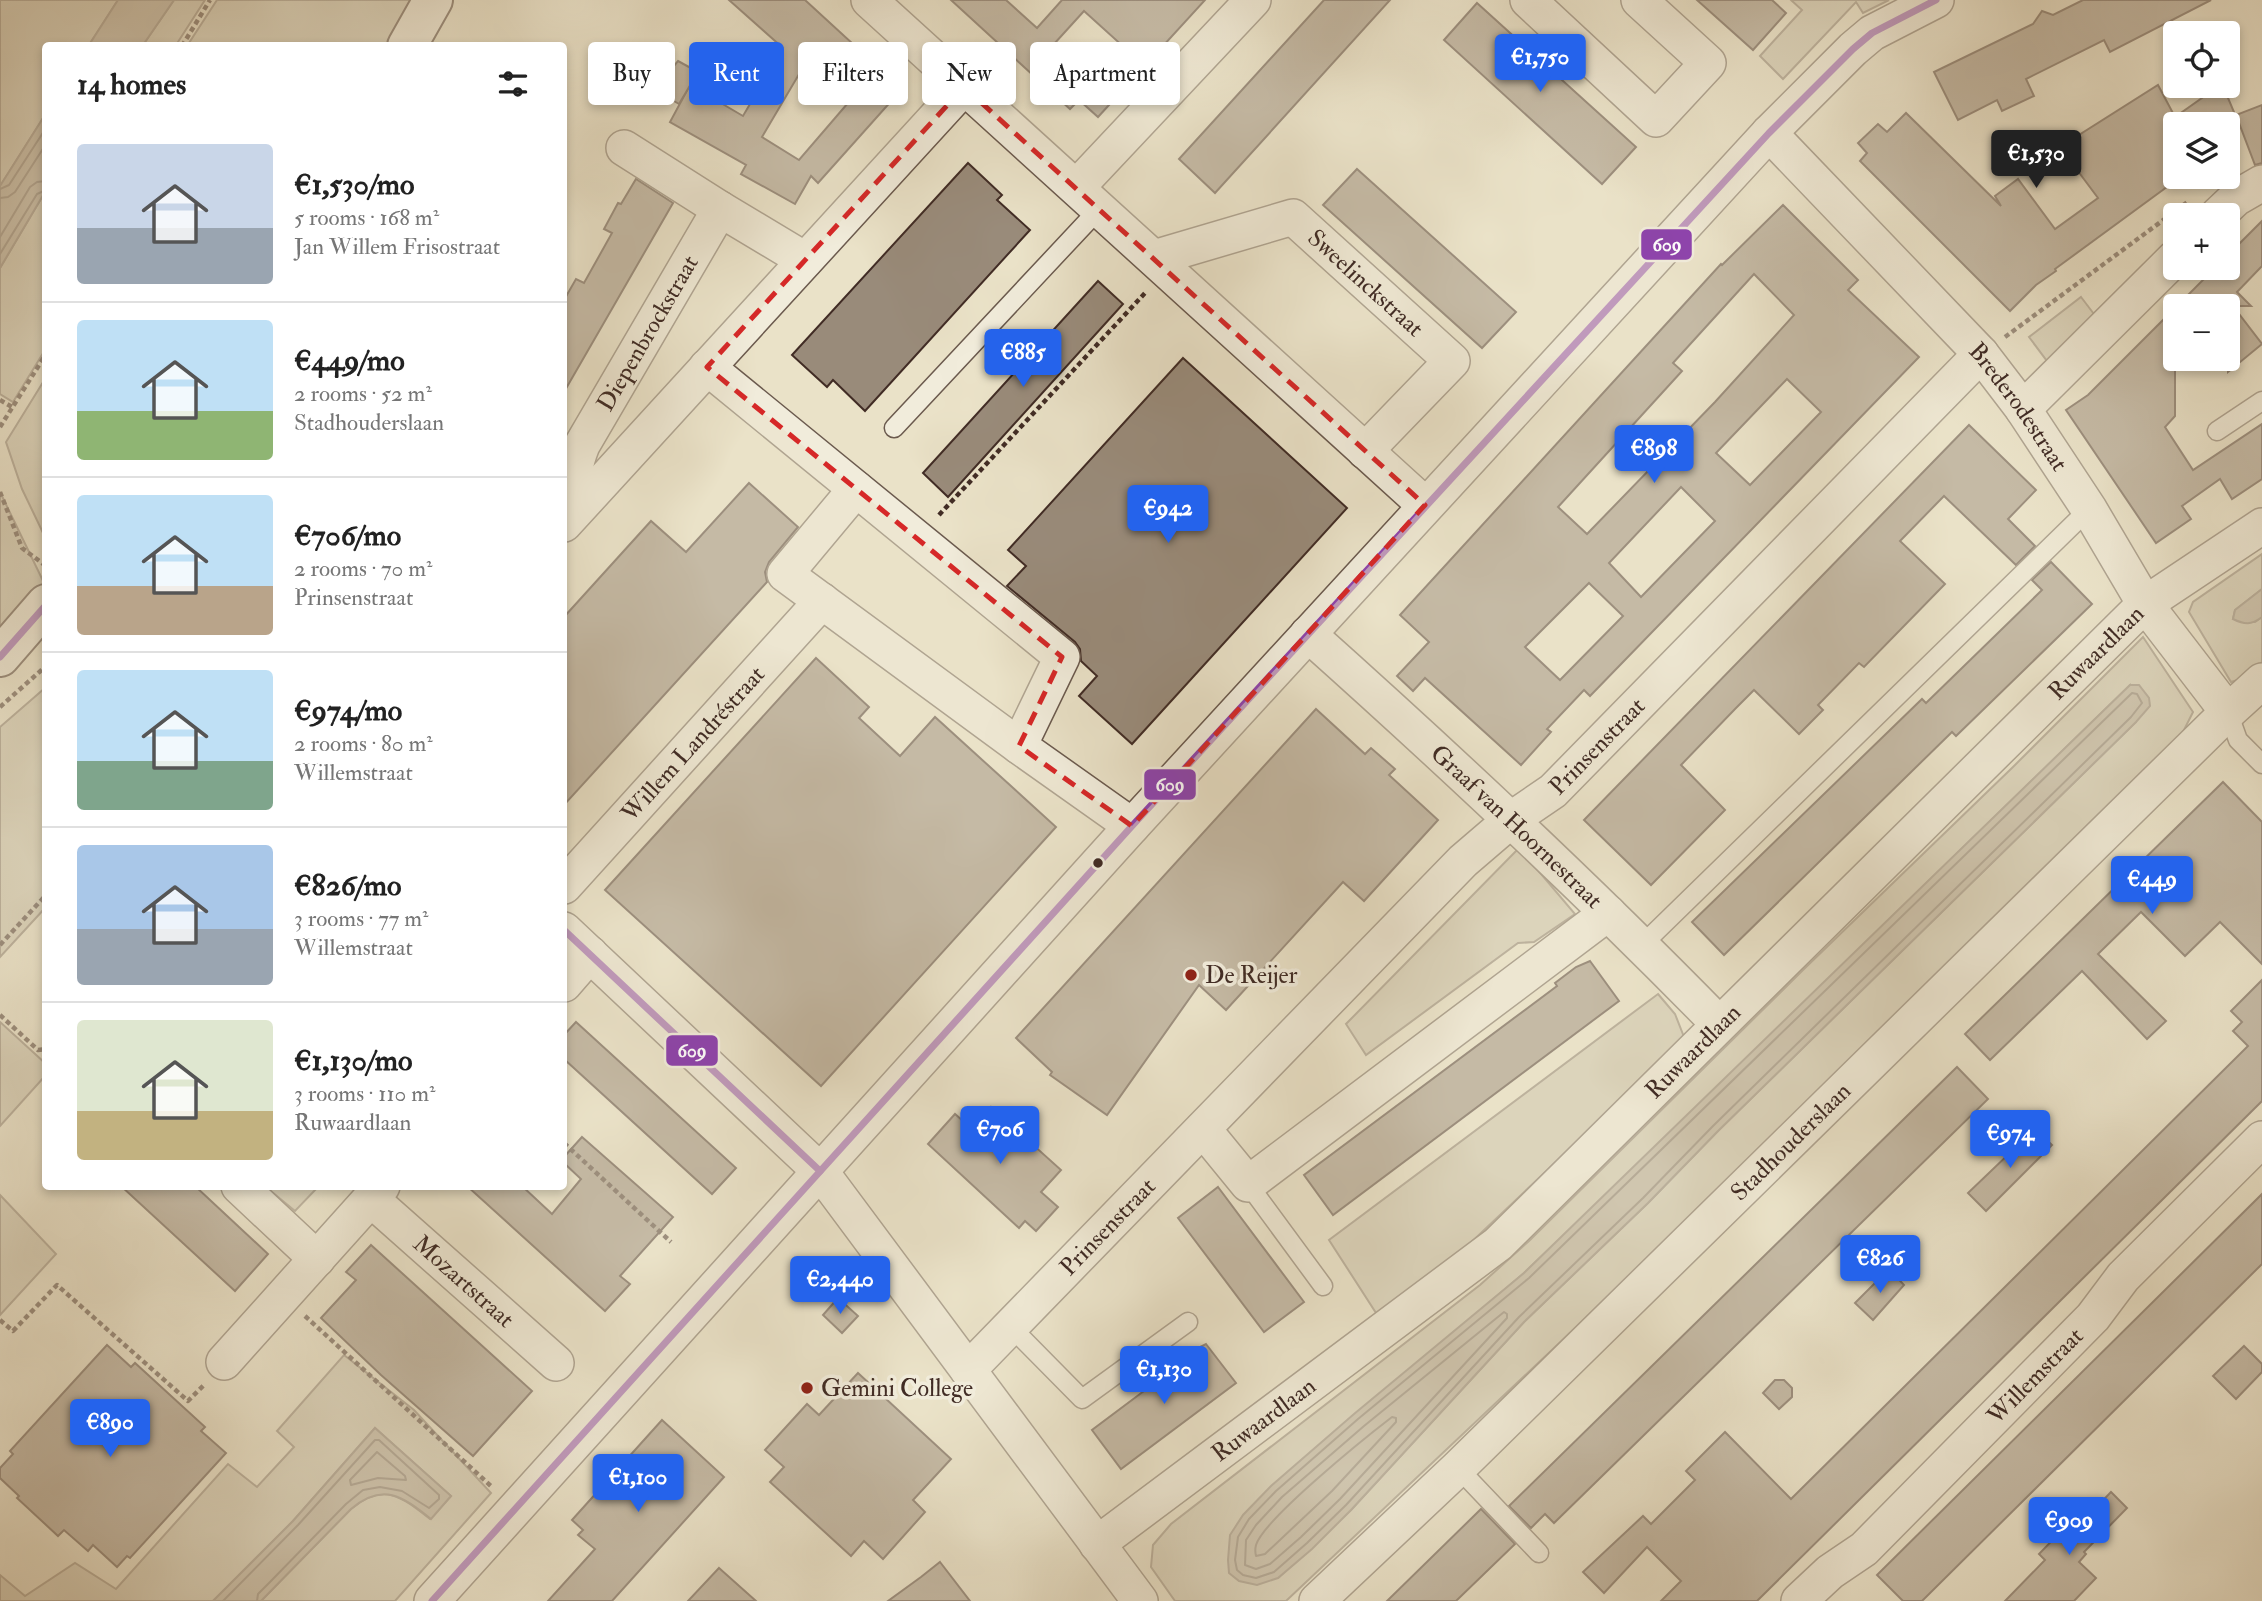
<!DOCTYPE html>
<meta charset="utf-8">
<style>
:root{--surface:#fff;--page:#f6f6f6;--text:#222;--muted:#767676;--line:#e0e0e0;--accent:#2563eb}
body{margin:0;font-family:"IM FELL Double Pica",serif;background:var(--page);color:var(--text);height:100vh;display:flex;flex-direction:column;font-size:26px;white-space:nowrap}
*{box-sizing:border-box;margin:0}
p{font-size:23px;color:var(--muted)}
.icon{flex:none;width:38px;height:38px;fill:none;stroke:currentColor;stroke-width:2;stroke-linecap:round;stroke-linejoin:round}
.map{position:relative;flex:1;overflow:hidden}
.sheet{position:absolute;left:42px;top:42px;width:525px;height:1148px;display:flex;flex-direction:column;background:var(--surface);border-radius:7px;box-shadow:0 4px 10px #0003}
.sheet>*{flex:none}
.hud{position:absolute;left:588px;top:42px;width:665px;height:63px;display:flex;gap:14px}
.controls{position:absolute;left:2163px;top:21px;display:grid;gap:14px}
.controls a{display:grid;place-items:center;width:77px;height:77px;border-radius:7px;background:var(--surface);box-shadow:0 4px 10px #0003;font-size:35px}
.price{position:absolute;translate:-50% -60px;padding:0 16px;border-radius:7px;background:var(--accent);color:#fff;font-size:23px;line-height:46px;filter:drop-shadow(0 2px 4px #0008)}
.price::after{content:'';position:absolute;left:50%;top:42px;width:21px;height:16px;margin-left:-10px;background:inherit;clip-path:polygon(0 0,100% 0,50% 100%)}
.price.current{background:#222;color:#fff}
ul{padding:0;list-style:none}
li{display:flex;align-items:center;gap:21px;height:175px;padding:0 35px}
li+li{border-top:2px solid var(--line)}
li span{display:grid;place-items:center;flex:none;width:196px;height:140px;border-radius:7px;color:#555}
li>.icon{margin-inline-start:auto}
span .icon{width:84px;height:84px;fill:#fffc;stroke-width:1}
li b{font-size:30px}
h2{display:flex;justify-content:space-between;align-items:center;height:84px;padding:0 35px;font-size:30px}
.tag{padding:0 24px;border-radius:7px;background:var(--surface);box-shadow:0 4px 10px #0003;font-size:24px;line-height:63px}
.tag.current{background:var(--accent);color:#fff}
.map>svg:first-child{display:block}
</style>
<div class="map">
<svg width="2262" height="1601" viewBox="0 0 2262 1601">
<rect width="100%" height="100%" fill="#eae2c8"/>
<filter id="stains"><feTurbulence type="fractalNoise" baseFrequency=".00286" numOctaves="4"/><feColorMatrix values="0 0 0 0 .2 0 0 0 0 .09 0 0 0 0 .02 0 0 0 .5 -.17"/></filter>
<radialGradient id="worn" r=".72"><stop offset=".6" stop-color="#630" stop-opacity="0"/><stop offset="1" stop-color="#630" stop-opacity=".3"/></radialGradient>
<g fill="#cdc3ac" stroke="#877868" stroke-width="2" fill-rule="evenodd">
<polygon points="0,0 118,0 89,45 46,46 45,115 0,186"/>
<polygon points="174,0 205,0 176,45 143,45"/>
<polygon points="217,0 418,0 395,45 187,46"/>
<polygon points="1791,0 1889,0 1863,13 1856,2 1783,79 1760,56 1802,10"/>
<polygon points="45,192 45,350 13,402 0,394 0,268"/>
<polygon points="2081,297 2103,326 2050,365 2029,337"/>
<polygon points="45,379 45,537 22,489 6,442"/>
<polygon points="0,492 46,587 0,651"/>
<polygon points="2262,554 2262,589 2235,610 2233,619 2255,622 2262,617 2262,662 2244,678 2231,682 2189,612 2193,602"/>
<path d="M2143,637L2193,712L2181,736L2080,838L1989,922L1920,994L1698,1212L1286,1601H1175L1151,1567L1153,1545L1171,1524L1480,1285L1529,1241L1803,970L2013,767ZM2130,685L2136,722L1718,1131L1648,1203L1524,1322L1351,1510L1278,1578L1461,1327L1524,1273L1603,1198Z"/>
<polygon points="45,688 45,908 0,957 0,727"/>
<polygon points="1519,848 1575,914 1534,942 1518,943 1366,1055 1346,1024"/>
<polygon points="1658,994 1675,1014 1684,1037 1576,1143 1463,1250 1378,1316 1329,1240"/>
<polygon points="0,1022 46,1064 45,1076 0,1126"/>
<polygon points="266,1187 318,1187 295,1211"/>
<polygon points="0,1195 56,1254 0,1315"/>
<path d="M344,1355L414,1410L491,1493L395,1601H261L351,1509C383,1482 401,1496 430,1519L451,1496L375,1428L293,1521L213,1601H0V1575L25,1596L75,1563L116,1589L228,1464L257,1487L294,1447L277,1431Z"/>
</g>
<g fill="#b1a491" stroke="#847466" stroke-width="2">
<polygon points="118,0 174,0 143,45 89,45"/>
<polygon points="45,115 45,192 0,268 0,186"/>
<path d="M2262,589V617C2251,625 2245,625 2233,619L2235,610Z"/>
<polygon points="2130,685 2139,685 2149,698 2150,706 2136,722 1718,1131 1648,1203 1524,1322 1351,1510 1312,1549 1278,1578 1257,1585 1239,1581 1229,1573 1228,1560 1230,1535 1243,1515 1271,1486 1354,1414 1524,1273"/>
<path d="M375,1428L451,1496L431,1519C402,1496 383,1482 351,1509L261,1601H213L293,1521Z"/>
</g>
<g fill="none" stroke-linecap="round" stroke-linejoin="round">
<g stroke="#79685b" stroke-width="2">
<polyline points="0,189 9,185 46,128"/>
<polyline points="0,198 8,197 15,192 46,144"/>
<polyline points="0,237 30,187 37,182 46,181"/>
<polyline points="0,254 37,194 46,190"/>
<polygon points="2132,693 2137,694 2142,703 2131,717 1713,1126 1643,1198 1519,1317 1346,1505 1307,1543 1274,1572 1256,1578 1243,1575 1237,1570 1235,1560 1238,1537 1249,1519 1276,1491 1358,1419 1529,1278"/>
<polygon points="1504,1312 1507,1314 1507,1318 1340,1499 1301,1537 1270,1564 1256,1569 1245,1565 1246,1540 1256,1525 1282,1497 1364,1426"/>
<path d="M1392,1417L1396,1418V1422L1332,1491L1265,1554L1256,1556C1255,1552 1255,1549 1256,1545C1264,1519 1366,1437 1392,1417Z"/>
<polygon points="377,1452 405,1476 406,1480 378,1478 351,1485 350,1480"/>
<polyline points="223,1601 298,1525 375,1440 379,1440 439,1495 439,1499 429,1508 402,1491 380,1487 363,1490 346,1504 269,1583 258,1594 257,1601"/>
</g>
</g>
<g fill="#998b7a" stroke="#412c25" stroke-width="2" fill-rule="evenodd">
<path d="M729,0H805L902,89L818,183L811,176L795,204L741,174L746,165L670,122L690,85L743,116L783,48ZM805,64L848,103L799,160L762,137Z"/>
<path d="M951,0H1006L1037,28L1062,0H1205L1098,117L1079,100L1070,109ZM1084,11L1125,48L1095,81L1054,44Z"/>
<polygon points="1324,0 1390,0 1215,193 1179,159"/>
<polygon points="1697,0 1772,0 1786,13 1753,50"/>
<polygon points="2083,0 2211,0 2110,52 2104,40 2026,79 2034,96 2002,111 1997,100 1958,120 1934,72 2033,24 2042,11 2053,15"/>
<polygon points="1477,3 1636,147 1602,184 1444,40"/>
<polygon points="678,61 698,72 679,104 657,91 667,74"/>
<polygon points="2158,85 2175,117 2219,86 2223,86 2239,124 2175,124 2175,181 2055,269 2056,271 2036,285 2010,311 1860,161 1867,153 1858,143 1878,124 1887,132 1906,113 2001,206 1995,196 2018,179 2055,229 2098,198 2060,147"/>
<polygon points="2262,105 2262,163 2255,165 2236,115"/>
<polygon points="968,163 1002,195 997,200 1030,230 865,411 833,380 827,387 792,355"/>
<polygon points="1357,169 1516,312 1482,348 1323,205"/>
<polygon points="636,179 673,203 564,392 564,300 576,279 584,283 612,233 604,229 618,203 621,204"/>
<path d="M1783,205L1858,280L1848,290L1919,357L1590,696L1584,690L1547,729L1551,732L1521,765L1425,678L1413,691L1397,676L1429,642L1400,615L1721,264L1722,265ZM1754,274L1794,315L1715,402L1587,534L1558,507L1682,371L1673,363ZM1787,379L1821,412L1750,485L1716,453ZM1681,487L1715,521L1641,597L1609,563ZM1589,583L1623,616L1560,680L1525,647Z"/>
<polygon points="2262,221 2262,266 2237,292 2251,306 2233,306 2262,344 2228,372 2228,306 2177,306 2204,279 2194,268 2228,268 2228,255"/>
<polygon points="1098,281 1123,304 948,497 923,473"/>
<polygon points="2175,308 2175,416 2165,427 2193,470 2262,424 2262,479 2232,499 2220,479 2182,506 2191,519 2156,543 2066,410 2088,395"/>
<polygon points="1183,358 1347,508 1132,744 1079,696 1097,676 1081,661 1080,649 1075,642 1007,586 1026,566 1008,550"/>
<polygon points="1969,425 2036,490 2008,519 2035,546 2016,565 1944,496 1900,541 1945,584 1864,667 1859,663 1818,705 1823,710 1799,734 1754,690 1736,708 1681,765 1725,810 1651,885 1584,820"/>
<polygon points="749,483 798,527 769,562 765,572 767,582 564,805 564,617 651,521 686,552"/>
<polygon points="2051,562 2092,604 1956,736 1952,732 1724,955 1692,922 1922,699 1926,703 2042,590 2032,580"/>
<polygon points="816,658 869,707 859,718 900,756 935,717 1056,827 821,1086 605,890"/>
<polygon points="1316,709 1365,754 1371,748 1395,769 1389,775 1438,820 1364,901 1343,882 1226,1010 1199,985 1107,1115 1050,1075 1052,1072 1016,1038"/>
<polygon points="2223,782 2262,822 2262,964 2220,922 2185,956 2141,912 2098,954 2166,1021 2147,1039 2082,971 1990,1060 1965,1034"/>
<polygon points="1590,961 1619,1001 1333,1215 1304,1175 1557,986 1555,983 1576,967"/>
<polygon points="2262,980 2262,1101 1757,1601 1661,1601 1681,1581 1647,1547 1604,1593 1583,1572 1643,1516 1651,1524 1695,1480 1686,1471 1725,1432 1791,1499 2248,1046 2233,1031 2242,1022 2231,1011"/>
<polygon points="576,1022 736,1168 712,1194 564,1059 564,1035"/>
<polygon points="1957,1067 1988,1099 1554,1523 1545,1514 1531,1528 1509,1506"/>
<polygon points="991,1107 1061,1170 1041,1192 1058,1207 1036,1231 1025,1221 1019,1228 928,1144 955,1114 972,1129"/>
<polygon points="2035,1129 2052,1145 1986,1211 1968,1193"/>
<polygon points="582,1137 673,1217 620,1276 630,1284 605,1311 467,1186 522,1186 552,1214 581,1179 564,1163 564,1157"/>
<polygon points="121,1186 195,1186 268,1254 235,1291"/>
<polygon points="1218,1187 1304,1302 1264,1332 1178,1218"/>
<polygon points="2262,1194 2262,1264 1922,1601 1903,1601 1877,1575"/>
<polygon points="371,1245 532,1391 473,1456 381,1375 321,1318 356,1280 346,1272"/>
<polygon points="1889,1269 1904,1285 1873,1320 1855,1303"/>
<polygon points="838,1298 858,1316 842,1333 823,1315"/>
<polygon points="1206,1344 1236,1383 1121,1469 1092,1430 1172,1370 1168,1367 1184,1355"/>
<polygon points="107,1345 131,1367 135,1363 205,1427 201,1431 226,1453 130,1558 127,1556 117,1567 93,1545 88,1551 64,1530 58,1536 17,1498 19,1496 0,1478 0,1468 13,1454 10,1451"/>
<polygon points="2244,1346 2262,1364 2262,1372 2236,1399 2213,1376"/>
<polygon points="858,1373 951,1459 913,1500 925,1512 883,1559 864,1541 851,1556 770,1482 784,1467 765,1450 807,1404 819,1415"/>
<polygon points="1775,1380 1784,1380 1792,1388 1792,1397 1779,1409 1763,1393"/>
<polygon points="662,1420 724,1477 612,1601 548,1601 595,1549 578,1535 583,1530 572,1520"/>
<polygon points="2111,1492 2127,1508 2084,1552 2086,1554 2079,1562 2096,1578 2074,1601 2005,1601 2045,1560 2039,1554 2075,1517 2077,1519 2086,1511 2090,1514"/>
<polygon points="1481,1509 1515,1544 1456,1601 1387,1601"/>
<polygon points="940,1562 970,1601 888,1601 921,1577"/>
<polygon points="719,1568 756,1601 688,1601"/>
</g>
<g fill="none" stroke-linecap="round" stroke-linejoin="round">
<g stroke="#6b5a4e" stroke-width="21">
<g id="lane">
<polyline points="894,428 1100,208"/>
<polyline points="2217,431 2262,401"/>
<polyline points="2228,712 2238,740 2262,764"/>
<polyline points="1642,945 2089,509"/>
<polyline points="1248,1184 1323,1286"/>
<polyline points="1012,1328 1082,1399 1188,1322"/>
<polyline points="1458,1468 1539,1553"/>
</g>
</g>
<g stroke="#6b5a4e" stroke-width="38">
<g id="street">
<polyline points="869,0 1425,505"/>
<polyline points="1528,0 1656,119 1708,63 1639,0"/>
<path id="s1" d="M1769,133L1981,354L2023,409L2089,509L2145,604L2228,712"/>
<polyline points="624,148 720,209"/>
<polyline points="1077,187 1253,0"/>
<polyline points="2218,215 2236,198 2262,183"/>
<path id="s2" d="M1154,258L1293,217L1452,361L1365,451"/>
<polyline points="707,367 1062,657 1019,746 1132,826"/>
<polyline points="2023,409 2175,258"/>
<polyline points="856,489 785,574 1019,746"/>
<path id="s3" d="M586,498C573,475 572,471 582,445L720,209L805,260"/>
<polyline points="564,524 964,87"/>
<path id="s4" d="M1308,634C1449,760 1587,889 1719,1024"/>
<path id="s5" d="M564,886L822,601"/>
<polyline points="564,930 820,1171 1140,1601"/>
<polyline points="564,984 590,954"/>
<polyline points="1203,1129 1248,1184 1608,913"/>
<polyline points="239,1186 317,1259"/>
<path id="s6" d="M371,1199L556,1363"/>
<polyline points="224,1362 382,1186"/>
<path id="s7" d="M968,1370L1463,861L1512,819L1553,791L1981,354"/>
<path id="s8" d="M1097,1544L1498,1244L2145,604L2262,526"/>
<polyline points="432,1601 1132,826 1769,133 1853,49 1872,33 1936,0"/>
<path id="s9" d="M1317,1601L1458,1468L2228,712L2262,681"/>
<path id="s10" d="M1799,1601L1830,1572L1864,1549L2093,1317L2123,1277L2262,1139"/>
</g>
</g>
<g stroke="#412c25" stroke-width="42">
<g id="secondary">
<polyline points="407,46 433,0"/>
<polyline points="0,657 46,604"/>
</g>
</g>
<g stroke="#412c25" stroke-width="4.5" stroke-dasharray="5 3.5" stroke-linecap="butt">
<polyline points="182,46 210,0"/>
<polyline points="2005,337 2189,201"/>
<polyline points="0,400 12,407"/>
<polyline points="0,427 46,354"/>
<polyline points="0,492 22,548 46,566"/>
<polyline points="939,515 1145,293"/>
<polyline points="0,707 46,666"/>
<polyline points="0,945 46,895"/>
<polyline points="0,1015 38,1050 46,1049"/>
<polyline points="564,1143 671,1242"/>
<polyline points="305,1316 492,1487"/>
<polyline points="0,1320 13,1331 57,1285 188,1401 204,1385"/>
</g>
<use href="#lane" stroke="#f1ecdb" stroke-width="18"/>
<use href="#street" stroke="#f1ecdb" stroke-width="35"/>
<use href="#secondary" stroke="#f1ecdb" stroke-width="38"/>
<g stroke="#f1ecdb" stroke-width="12">
<g id="bus-1">
<polyline points="0,657 46,605"/>
<polyline points="564,930 820,1171"/>
<polyline points="432,1601 1132,826 1769,133 1853,49 1872,33 1936,0"/>
</g>
</g>
<use href="#bus-1" stroke="#8e44ad" stroke-width="7"/>
</g>
<path d="M0 0H2262V1601H0ZM964,87L1425,505L1132,826L1019,746L1062,657L707,367Z" fill="#eae2c8" fill-opacity=".55" fill-rule="evenodd"/>
<path fill="none" stroke="#d62828" stroke-width="5" stroke-dasharray="14 9" stroke-linejoin="round" d="M964,87L1425,505L1132,826L1019,746L1062,657L707,367Z"/>
<circle fill="#412c25" stroke="#f1ecdb" stroke-width="2.5" cx="1098" cy="863" r="6"/>
<g fill="#8f2418" stroke="#f1ecdb" stroke-width="2.5">
<circle cx="1191" cy="975" r="7"/>
<circle cx="807" cy="1388" r="7"/>
</g>
<g text-anchor="middle" dominant-baseline="central" stroke-width="7" stroke-linejoin="round" paint-order="stroke">
<g font-size="24" fill="#412c25" stroke="#f1ecdb">
<text stroke="none"><textPath href="#s2" startOffset="243">Sweelinckstraat</textPath></text>
<text stroke="none"><textPath href="#s3" startOffset="186">Diepenbrockstraat</textPath></text>
<text stroke="none"><textPath href="#s1" startOffset="371">Brederodestraat</textPath></text>
<text stroke="none"><textPath href="#s8" startOffset="1342">Ruwaardlaan</textPath></text>
<text stroke="none"><textPath href="#s5" startOffset="192">Willem Landréstraat</textPath></text>
<text stroke="none"><textPath href="#s7" startOffset="887">Prinsenstraat</textPath></text>
<text stroke="none"><textPath href="#s4" startOffset="284">Graaf van Hoornestraat</textPath></text>
<text stroke="none"><textPath href="#s8" startOffset="775">Ruwaardlaan</textPath></text>
<text stroke="none"><textPath href="#s9" startOffset="660">Stadhouderslaan</textPath></text>
<text stroke="none"><textPath href="#s7" startOffset="200">Prinsenstraat</textPath></text>
<text stroke="none"><textPath href="#s6" startOffset="124">Mozartstraat</textPath></text>
<text stroke="none"><textPath href="#s10" startOffset="327">Willemstraat</textPath></text>
<text stroke="none"><textPath href="#s8" startOffset="208">Ruwaardlaan</textPath></text>
</g>
<g font-size="24" fill="#412c25" stroke="#f1ecdb" text-anchor="start">
<text x="1205" y="975">De Reijer</text>
<text x="821" y="1388">Gemini College</text>
</g>
</g>
<g stroke="#f1ecdb" stroke-width="2.5">
<rect x="1640" y="228" width="53" height="33" rx="7" fill="#8e44ad"/>
<rect x="1143" y="768" width="54" height="33" rx="7" fill="#8e44ad"/>
<rect x="665" y="1034" width="54" height="33" rx="7" fill="#8e44ad"/>
</g>
<g font-size="19" text-anchor="middle" font-weight="bold" fill="#fff">
<text x="1667" y="251">609</text>
<text x="1170" y="791">609</text>
<text x="692" y="1057">609</text>
</g>
<rect width="100%" height="100%" filter="url(#stains)"/>
<rect width="100%" height="100%" fill="url(#worn)"/>
</svg>
<div class="controls">
<a><svg class="icon" aria-label="locate" viewBox="0 0 24 24"><circle cx="12" cy="12" r="6"/><path d="M12 2v4M12 18v4M2 12h4M18 12h4"/></svg></a>
<a><svg class="icon" aria-label="layers" viewBox="0 0 24 24"><path d="M12 4l9 5-9 5-9-5zM3 14l9 5 9-5"/></svg></a>
<a>+</a>
<a>−</a>
</div>
<b class="price" style="left:1540px;top:94px">€1,750</b>
<b class="price current" style="left:2036px;top:190px">€1,530</b>
<b class="price" style="left:1023px;top:389px">€885</b>
<b class="price" style="left:1654px;top:485px">€898</b>
<b class="price" style="left:1168px;top:545px">€942</b>
<b class="price" style="left:2152px;top:916px">€449</b>
<b class="price" style="left:1000px;top:1166px">€706</b>
<b class="price" style="left:2010px;top:1170px">€974</b>
<b class="price" style="left:1880px;top:1295px">€826</b>
<b class="price" style="left:840px;top:1316px">€2,440</b>
<b class="price" style="left:1164px;top:1406px">€1,130</b>
<b class="price" style="left:110px;top:1459px">€890</b>
<b class="price" style="left:638px;top:1514px">€1,100</b>
<b class="price" style="left:2069px;top:1557px">€909</b>
<div class="hud">
<a class="tag">Buy</a>
<a class="tag current">Rent</a>
<a class="tag">Filters</a>
<a class="tag">New</a>
<a class="tag">Apartment</a>
</div>
<section class="sheet">
<h2>14 homes<svg class="icon" aria-label="filters" viewBox="0 0 24 24"><path d="M4 7h16M4 17h16"/><circle cx="9" cy="7" r="2"/><circle cx="15" cy="17" r="2"/></svg></h2>
<ul>
<li><span style="background:linear-gradient(#c9d6e8 60%,#9aa5b1 0)"><svg class="icon" aria-label="home" viewBox="0 0 24 24"><path d="M3 11l9-7 9 7M6 9v11h12V9"/></svg></span><div><b>€1,530/mo</b><p>5 rooms · 168 m²</p><p>Jan Willem Frisostraat</p></div></li>
<li><span style="background:linear-gradient(#bfe0f5 65%,#8fb573 0)"><svg class="icon" aria-label="home" viewBox="0 0 24 24"><path d="M3 11l9-7 9 7M6 9v11h12V9"/></svg></span><div><b>€449/mo</b><p>2 rooms · 52 m²</p><p>Stadhouderslaan</p></div></li>
<li><span style="background:linear-gradient(#bfe0f5 65%,#b9a48a 0)"><svg class="icon" aria-label="home" viewBox="0 0 24 24"><path d="M3 11l9-7 9 7M6 9v11h12V9"/></svg></span><div><b>€706/mo</b><p>2 rooms · 70 m²</p><p>Prinsenstraat</p></div></li>
<li><span style="background:linear-gradient(#bfe0f5 65%,#7fa58c 0)"><svg class="icon" aria-label="home" viewBox="0 0 24 24"><path d="M3 11l9-7 9 7M6 9v11h12V9"/></svg></span><div><b>€974/mo</b><p>2 rooms · 80 m²</p><p>Willemstraat</p></div></li>
<li><span style="background:linear-gradient(#a9c7e8 60%,#9aa5b1 0)"><svg class="icon" aria-label="home" viewBox="0 0 24 24"><path d="M3 11l9-7 9 7M6 9v11h12V9"/></svg></span><div><b>€826/mo</b><p>3 rooms · 77 m²</p><p>Willemstraat</p></div></li>
<li><span style="background:linear-gradient(#dfe7d0 65%,#c2b280 0)"><svg class="icon" aria-label="home" viewBox="0 0 24 24"><path d="M3 11l9-7 9 7M6 9v11h12V9"/></svg></span><div><b>€1,130/mo</b><p>3 rooms · 110 m²</p><p>Ruwaardlaan</p></div></li>
</ul>
</section>
</div>
